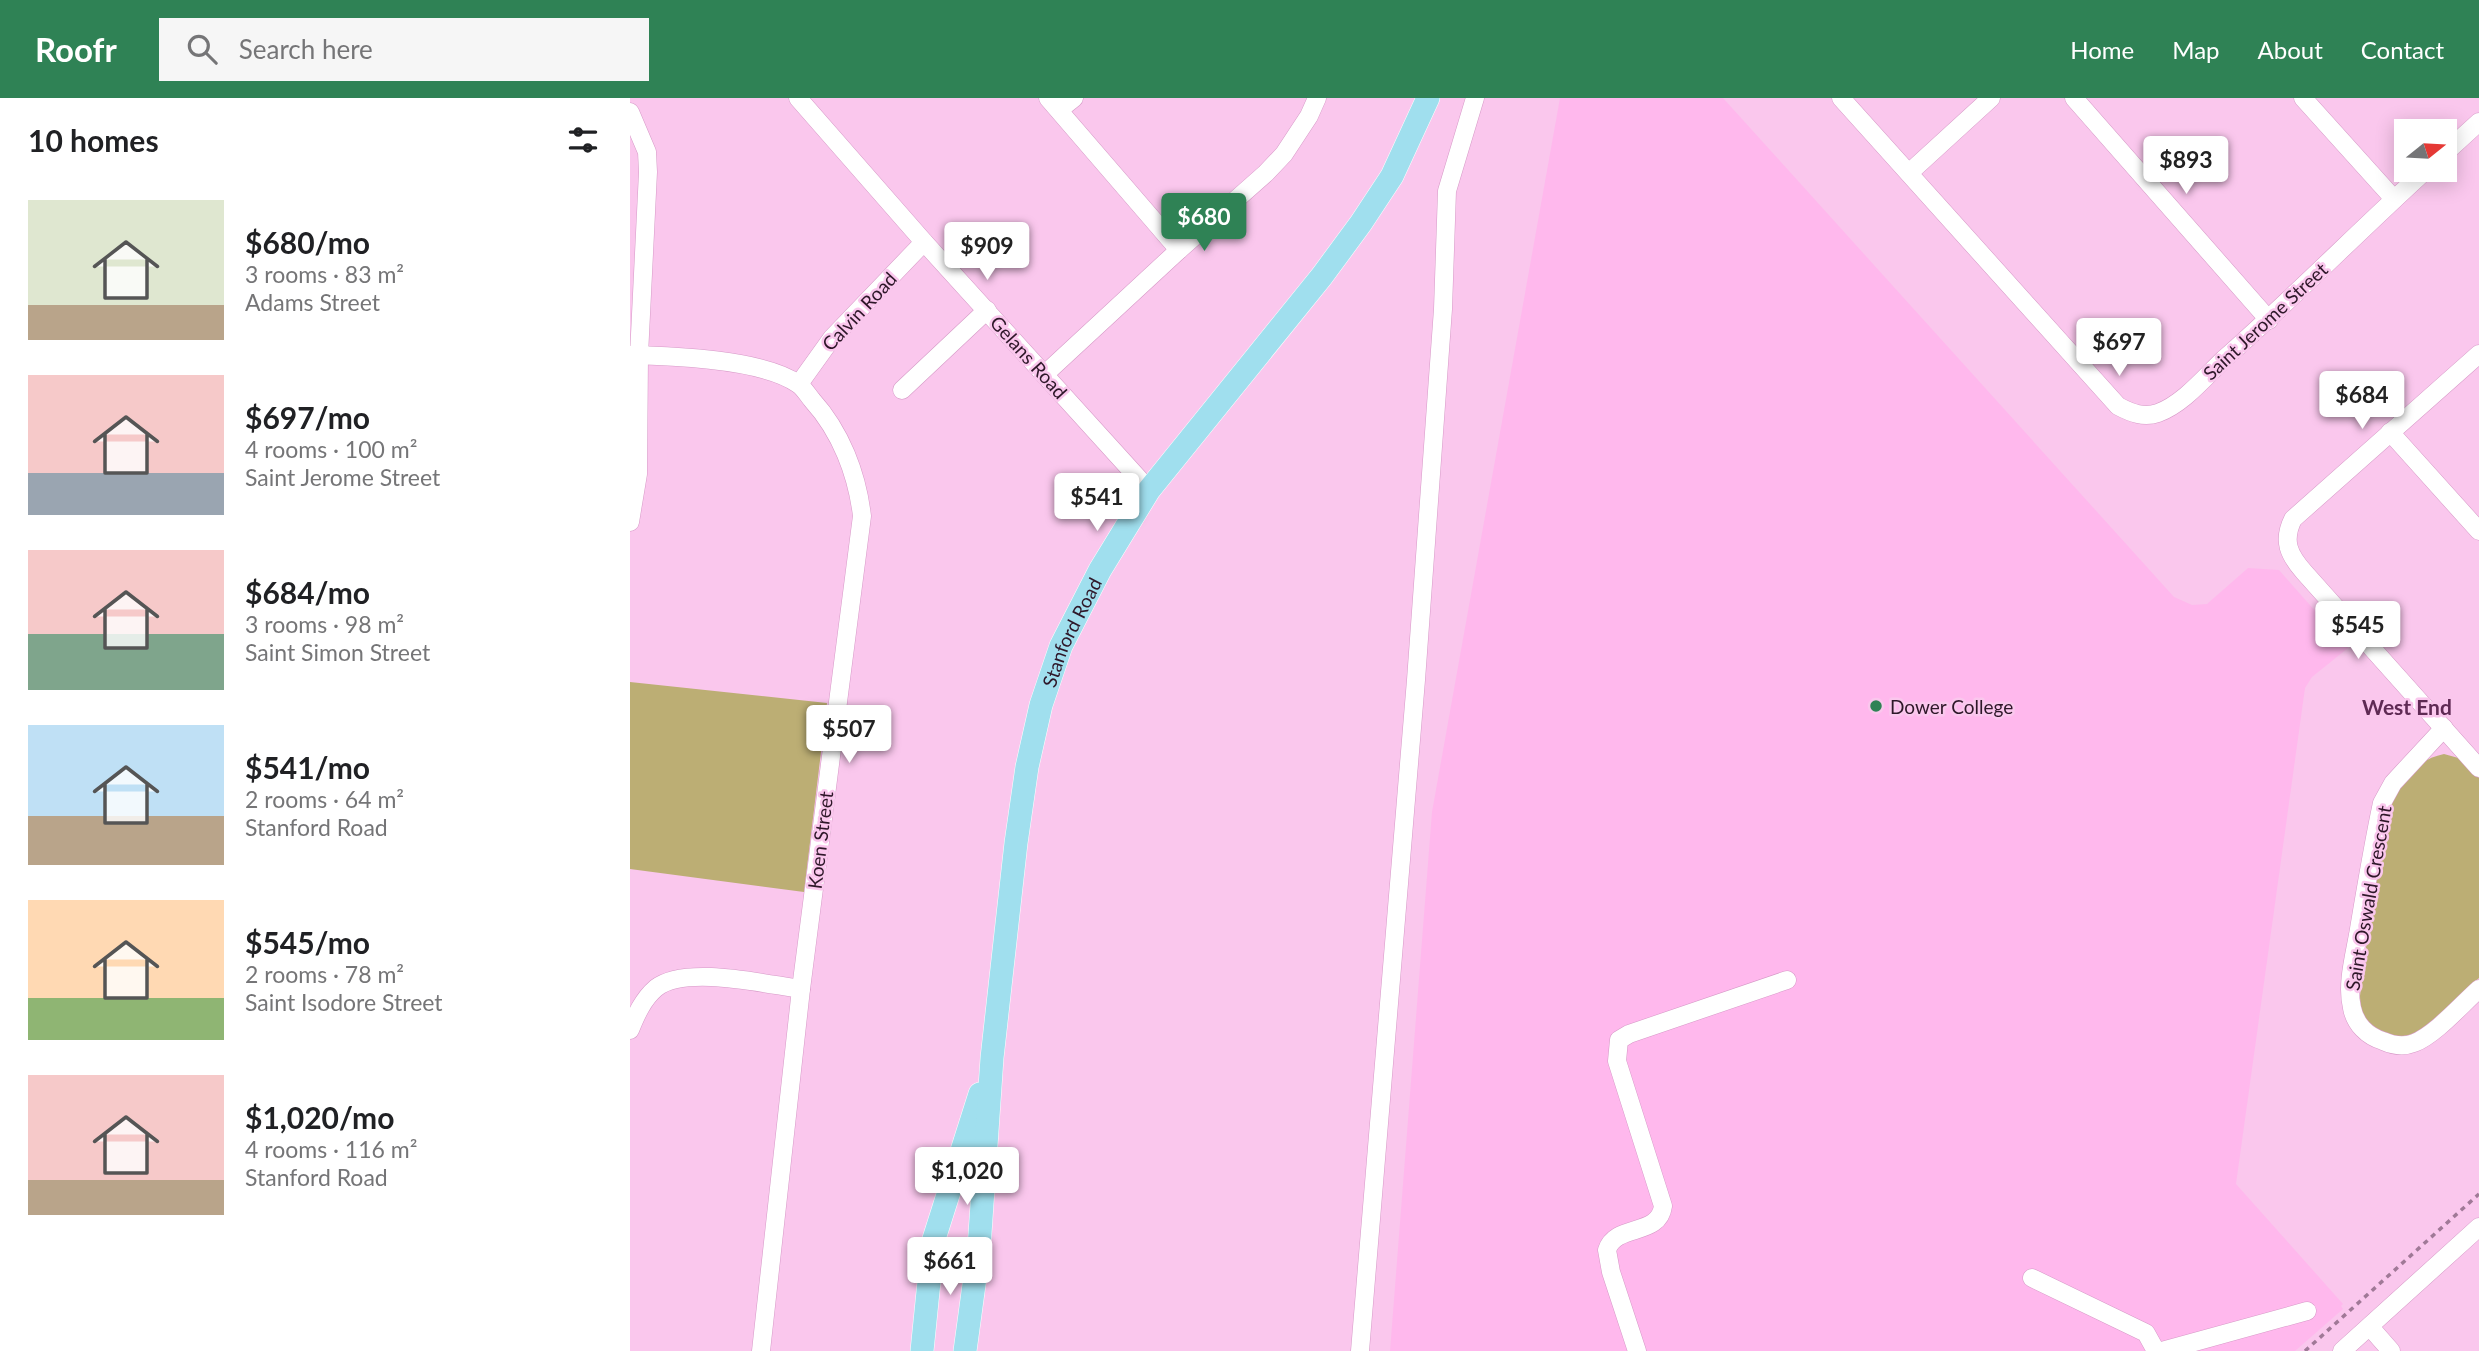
<!DOCTYPE html>
<meta charset="utf-8">
<style>
:root{--surface:#fff;--page:#f6f6f6;--text:#202124;--muted:#757577;--accent:#2f8255}
body{margin:0;font-family:Lato,sans-serif;background:var(--page);color:var(--text);height:100vh;display:flex;flex-direction:column;font-size:26px;white-space:nowrap}
*{box-sizing:border-box;margin:0}
p{font-size:23px;color:var(--muted)}
.icon{flex:none;width:38px;height:38px;fill:none;stroke:currentColor;stroke-width:2;stroke-linecap:round;stroke-linejoin:round}
.map{position:relative;flex:1;overflow:hidden}
.details{display:flex;flex-direction:column;background:var(--surface);width:630px}
.details>*{flex:none}
.needle{width:46px;rotate:72deg}
.buttons{position:absolute;left:1764px;top:21px;display:grid;gap:14px}
.buttons a{display:grid;place-items:center;width:63px;height:63px;border-radius:0px;background:var(--surface);box-shadow:0 4px 18px #0003;font-size:35px}
.price{position:absolute;translate:-50% -60px;padding:0 16px;border-radius:7px;background:#fff;color:#222;font-size:23px;line-height:46px;filter:drop-shadow(0 2px 4px #0008)}
.price::after{content:'';position:absolute;left:50%;top:42px;width:21px;height:16px;margin-left:-10px;background:inherit;clip-path:polygon(0 0,100% 0,50% 100%)}
.price.selected{background:var(--accent);color:#fff}
ul{padding:0;list-style:none}
li{display:flex;align-items:center;gap:21px;height:175px;padding:0 28px}
li span{display:grid;place-items:center;flex:none;width:196px;height:140px;border-radius:0px;color:#555}
li>.icon{margin-inline-start:auto}
span .icon{width:84px;height:84px;fill:#fffc;stroke-width:1}
li b{font-size:30px}
h2{display:flex;justify-content:space-between;align-items:center;height:84px;padding:0 28px;font-size:30px}
header{display:flex;align-items:center;gap:42px;box-sizing:border-box;height:98px;padding:0 35px;background:var(--accent);color:#fff}
header strong{font-size:33px}
nav{display:flex;gap:38px;margin-inline-start:auto;font-size:24px}
.search{width:490px;height:63px;background:var(--page);display:flex;align-items:center;gap:18px;box-sizing:border-box;padding:0 24px;border-radius:0px;color:var(--muted);font-size:26px}
main{display:flex;flex:1;min-height:0}
.map>svg:first-child{display:block}
</style>
<header>
<strong>Roofr</strong>
<div class="search"><svg class="icon" aria-label="search" viewBox="0 0 24 24"><circle cx="10" cy="10" r="6"/><path d="M15 15l6 6"/></svg>Search here</div>
<nav><a>Home</a><a>Map</a><a>About</a><a>Contact</a></nav>
</header>
<main>
<section class="details">
<h2>10 homes<svg class="icon" aria-label="filters" viewBox="0 0 24 24"><path d="M4 7h16M4 17h16"/><circle cx="9" cy="7" r="2"/><circle cx="15" cy="17" r="2"/></svg></h2>
<ul>
<li><span style="background:linear-gradient(#dfe7d0 75%,#b9a48a 0)"><svg class="icon" aria-label="home" viewBox="0 0 24 24"><path d="M3 11l9-7 9 7M6 9v11h12V9"/></svg></span><div><b>$680/mo</b><p>3 rooms · 83 m²</p><p>Adams Street</p></div></li>
<li><span style="background:linear-gradient(#f6c9c9 70%,#9aa5b1 0)"><svg class="icon" aria-label="home" viewBox="0 0 24 24"><path d="M3 11l9-7 9 7M6 9v11h12V9"/></svg></span><div><b>$697/mo</b><p>4 rooms · 100 m²</p><p>Saint Jerome Street</p></div></li>
<li><span style="background:linear-gradient(#f6c9c9 60%,#7fa58c 0)"><svg class="icon" aria-label="home" viewBox="0 0 24 24"><path d="M3 11l9-7 9 7M6 9v11h12V9"/></svg></span><div><b>$684/mo</b><p>3 rooms · 98 m²</p><p>Saint Simon Street</p></div></li>
<li><span style="background:linear-gradient(#bfe0f5 65%,#b9a48a 0)"><svg class="icon" aria-label="home" viewBox="0 0 24 24"><path d="M3 11l9-7 9 7M6 9v11h12V9"/></svg></span><div><b>$541/mo</b><p>2 rooms · 64 m²</p><p>Stanford Road</p></div></li>
<li><span style="background:linear-gradient(#ffd9b3 70%,#8fb573 0)"><svg class="icon" aria-label="home" viewBox="0 0 24 24"><path d="M3 11l9-7 9 7M6 9v11h12V9"/></svg></span><div><b>$545/mo</b><p>2 rooms · 78 m²</p><p>Saint Isodore Street</p></div></li>
<li><span style="background:linear-gradient(#f6c9c9 75%,#b9a48a 0)"><svg class="icon" aria-label="home" viewBox="0 0 24 24"><path d="M3 11l9-7 9 7M6 9v11h12V9"/></svg></span><div><b>$1,020/mo</b><p>4 rooms · 116 m²</p><p>Stanford Road</p></div></li>
</ul>
</section>
<div class="map">
<svg width="1849" height="1253" viewBox="0 0 1849 1253">
<rect width="100%" height="100%" fill="#fac7ed"/>
<polygon fill="#ffb8ed" points="930,0 1093,0 1544,499 1562,507 1577,506 1618,470 1649,472 1718,550 1682,579 1675,590 1606,1086 1713,1206 1711,1208 1713,1211 1665,1253 760,1253 802,714"/>
<g fill="#bcae74">
<polygon points="0,584 197,605 174,794 0,771"/>
<path d="M1814,656L1832,661L1849,680V880L1793,931C1773,944 1743,940 1733,916C1731,911 1730,904 1730,898C1733,868 1738,837 1742,807C1749,759 1753,668 1814,656Z"/>
</g>
<g fill="none" stroke-linecap="round" stroke-linejoin="round">
<g stroke="#d699c7" stroke-width="19">
<g id="minor">
<polyline points="168,0 294,144 519,392"/>
<polyline points="418,0 549,152"/>
<path d="M1211,0L1488,308C1501,315 1514,320 1528,315C1553,306 1575,279 1594,261C1663,200 1728,134 1796,72"/>
<polyline points="1444,0 1639,222"/>
<polyline points="1673,0 1764,101"/>
<polyline points="429,12 444,0"/>
<polyline points="0,14 17,54 18,74 9,257 8,376 0,424"/>
<polyline points="1815,55 1849,24"/>
<polyline points="1279,75 1361,0"/>
<path d="M1849,256L1663,421C1652,443 1659,457 1674,474L1849,670"/>
<path d="M0,257C43,258 133,261 168,286C173,289 178,297 182,302C211,334 227,376 232,418L171,891L131,1253"/>
<polyline points="415,276 549,152 636,75 654,56 679,18 687,0"/>
<polyline points="169,286 202,240 294,144"/>
<polyline points="272,292 357,212"/>
<polyline points="1760,334 1849,433"/>
<path d="M1814,630L1763,685L1752,705C1743,747 1736,789 1729,831C1725,856 1716,885 1722,910C1725,926 1737,938 1753,943C1762,947 1774,949 1784,945C1805,937 1831,907 1849,891"/>
<path d="M0,932C6,917 13,901 26,890C55,867 134,886 171,891"/>
<polyline points="1402,1180 1516,1235 1526,1253"/>
<polyline points="1740,1229 1761,1253"/>
<polyline points="730,1253 786,582 813,211 817,93 845,0"/>
<path d="M1007,1253L981,1174L977,1152C986,1125 1029,1139 1033,1108L987,963L989,942L999,936L1157,882"/>
<polyline points="1532,1253 1677,1213"/>
<polyline points="1712,1253 1849,1129"/>
</g>
</g>
<g stroke="#fff" stroke-width="24">
<g id="major">
<polyline points="292,1253 303,1144 350,996"/>
<path id="s1" d="M335,1253L349,1150L362,960L386,745L397,669L411,607L431,548L470,472L519,392L692,178L731,125L762,78L798,0"/>
</g>
</g>
<polyline stroke="#a07997" stroke-width="3.5" stroke-dasharray="5 5" stroke-linecap="butt" points="1675,1253 1849,1096"/>
<use href="#minor" stroke="#fff" stroke-width="18"/>
<use href="#major" stroke="#a0dfee" stroke-width="23"/>
</g>
<circle fill="#2f8255" stroke="#fac7ed" stroke-width="2.5" cx="1246" cy="608" r="7"/>
<g text-anchor="middle" dominant-baseline="central" stroke-width="5" stroke-linejoin="round" paint-order="stroke">
<g font-size="19" fill="#2e1729" stroke="#fac7ed">
<text transform="translate(229 213) rotate(-47)">Calvin Road</text>
<text transform="translate(1635 223) rotate(-43)">Saint Jerome Street</text>
<text transform="translate(399 259) rotate(48)">Gelans Road</text>
<text stroke="none"><textPath href="#s1" startOffset="730">Stanford Road</textPath></text>
<text transform="translate(190 742) rotate(-83)">Koen Street</text>
<text transform="translate(1738 800) rotate(-80)">Saint Oswald Crescent</text>
</g>
<g font-size="19" fill="#2e1729" stroke="#fac7ed" text-anchor="start">
<text x="1260" y="608">Dower College</text>
</g>
<g font-size="21" font-weight="bold" fill="#5f2a54" stroke="#fac7ed">
<text x="1777" y="608">West End</text>
</g>
</g>
</svg>
<div class="buttons">
<a><svg class="needle" viewBox="-14 -14 28 28"><path d="M0-13l5 13h-10z" fill="#e53935"/><path d="M0 13l5-13h-10z" fill="#757577"/></svg></a>
</div>
<b class="price" style="left:1556px;top:98px">$893</b>
<b class="price selected" style="left:574px;top:155px">$680</b>
<b class="price" style="left:357px;top:184px">$909</b>
<b class="price" style="left:1489px;top:280px">$697</b>
<b class="price" style="left:1732px;top:333px">$684</b>
<b class="price" style="left:467px;top:435px">$541</b>
<b class="price" style="left:1728px;top:563px">$545</b>
<b class="price" style="left:219px;top:667px">$507</b>
<b class="price" style="left:337px;top:1109px">$1,020</b>
<b class="price" style="left:320px;top:1199px">$661</b>
</div>
</main>
